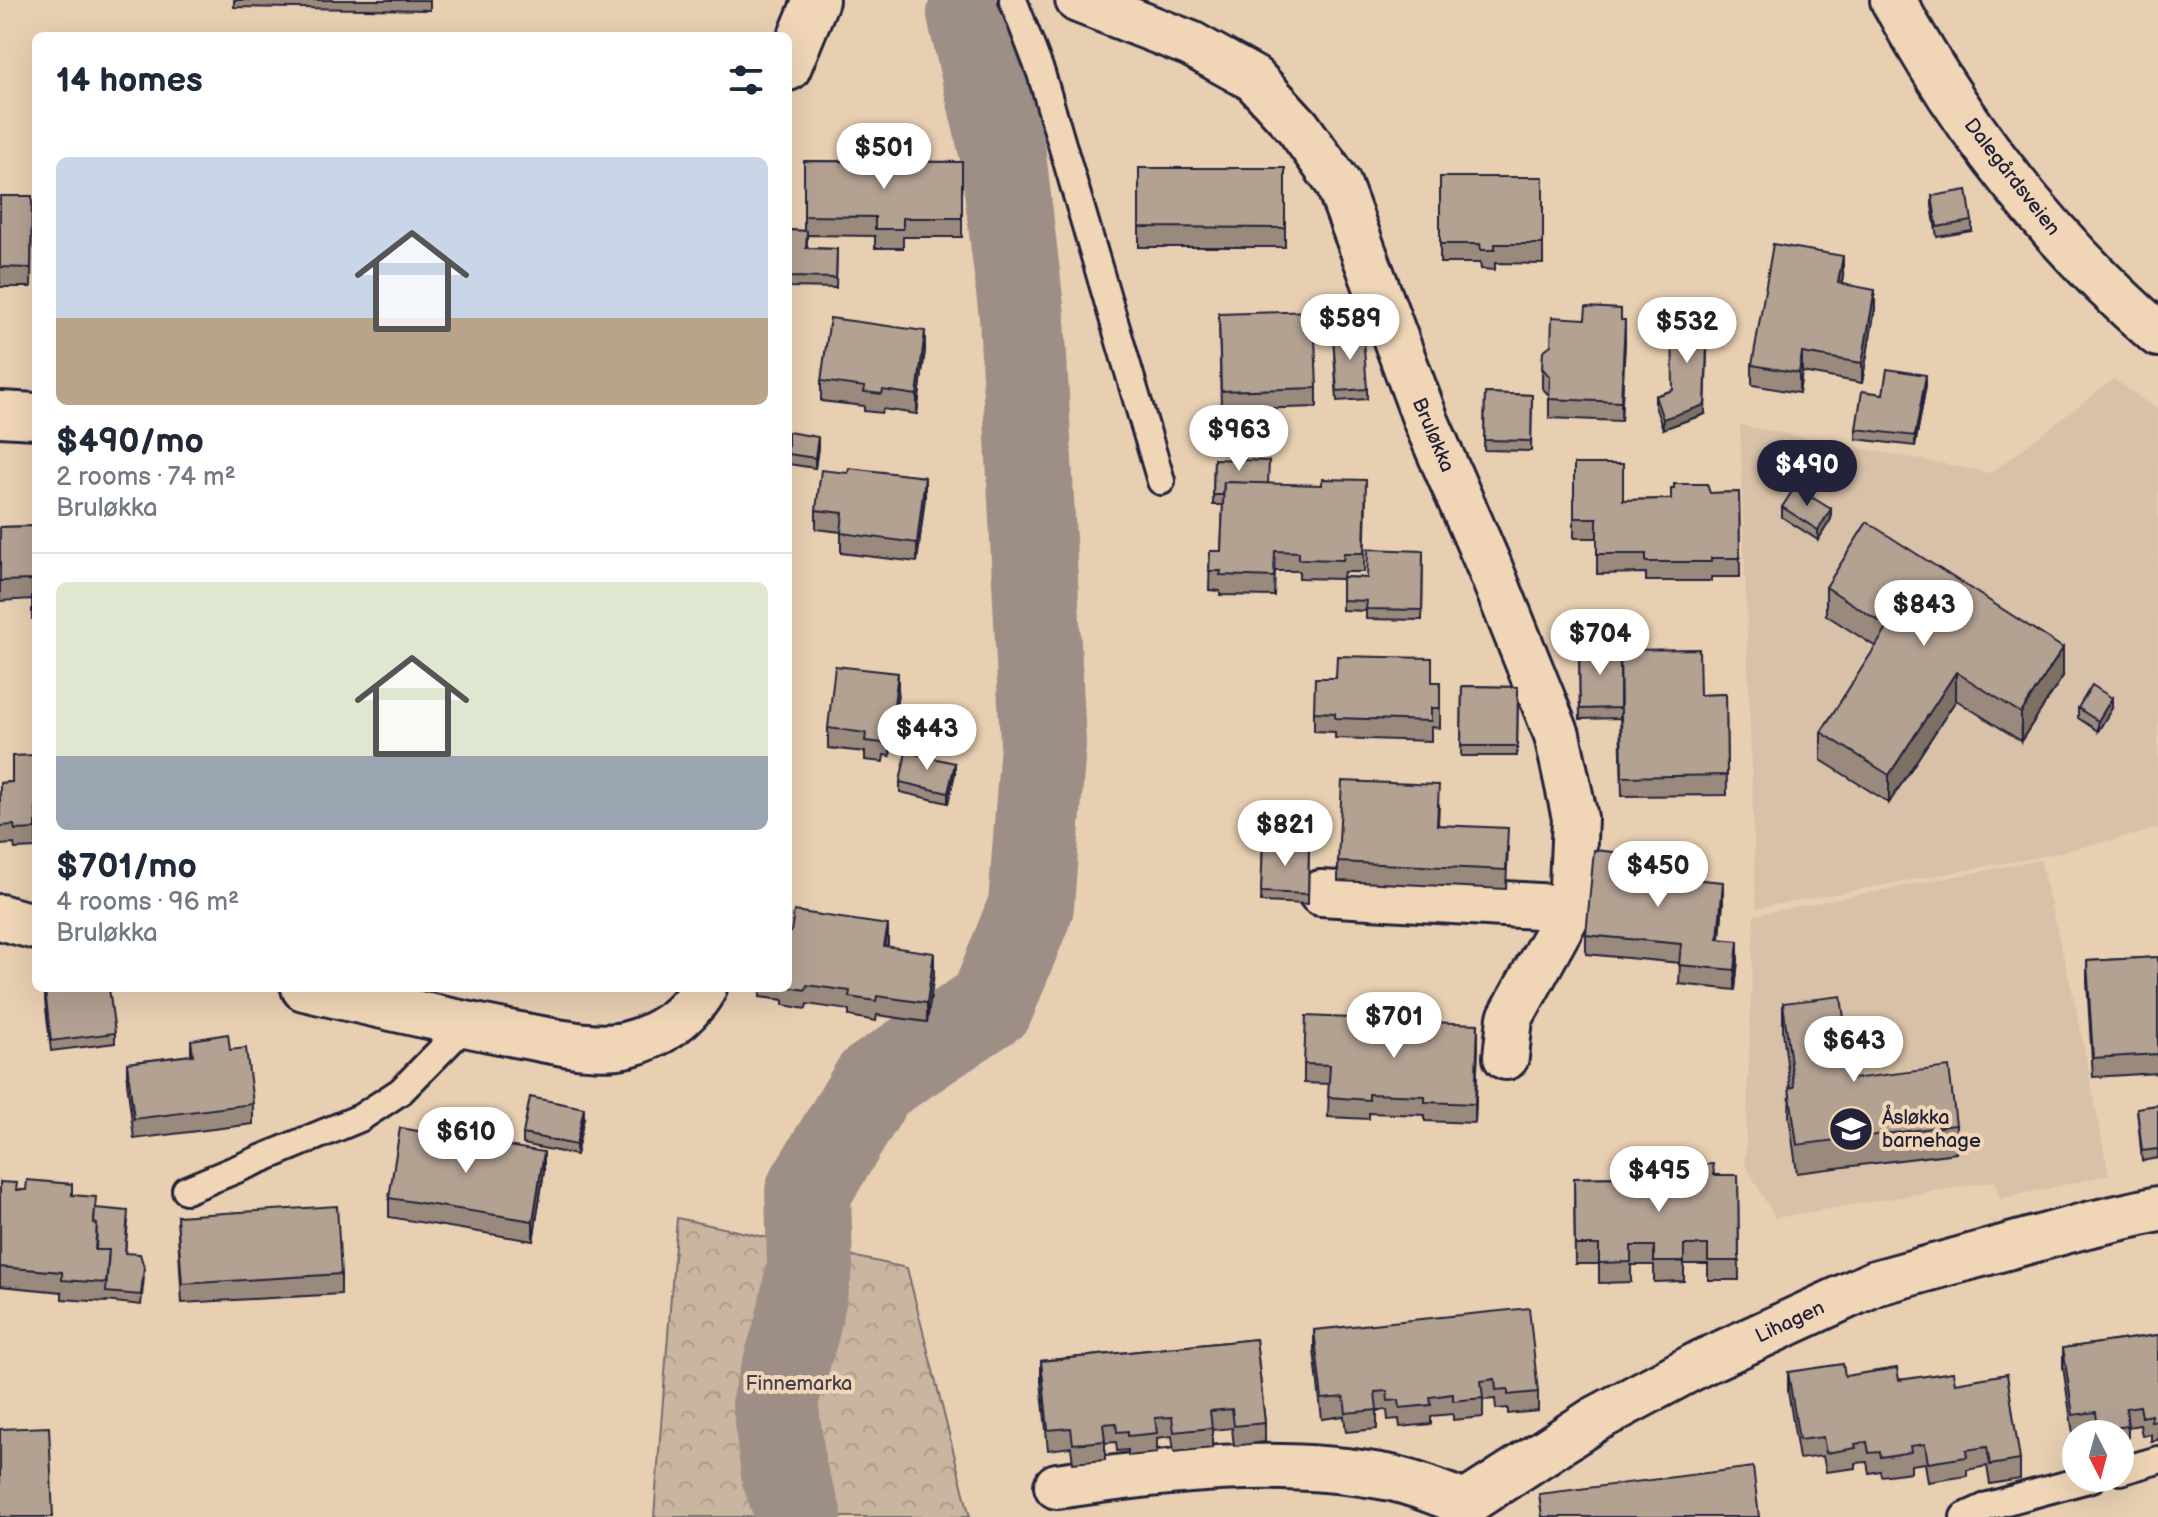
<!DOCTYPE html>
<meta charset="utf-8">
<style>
:root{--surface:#fff;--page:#f6f6f7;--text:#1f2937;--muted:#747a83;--line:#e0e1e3;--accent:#22223b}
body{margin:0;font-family:"Balsamiq Sans",sans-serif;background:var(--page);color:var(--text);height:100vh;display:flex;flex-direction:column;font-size:30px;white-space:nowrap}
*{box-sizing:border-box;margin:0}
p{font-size:26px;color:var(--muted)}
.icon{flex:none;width:44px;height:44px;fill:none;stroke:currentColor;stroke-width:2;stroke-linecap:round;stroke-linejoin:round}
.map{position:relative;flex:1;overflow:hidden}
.details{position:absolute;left:32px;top:32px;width:760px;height:960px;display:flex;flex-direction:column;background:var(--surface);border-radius:12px;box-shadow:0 8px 32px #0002}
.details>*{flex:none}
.needle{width:52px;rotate:174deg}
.buttons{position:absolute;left:2062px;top:1420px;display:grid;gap:16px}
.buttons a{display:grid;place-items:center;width:72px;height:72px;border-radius:50%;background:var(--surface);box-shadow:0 8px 32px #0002;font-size:40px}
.price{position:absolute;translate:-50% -68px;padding:0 18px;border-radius:28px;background:#fff;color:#222;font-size:26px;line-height:52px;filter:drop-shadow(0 2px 4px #0008)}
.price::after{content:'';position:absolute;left:50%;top:48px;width:24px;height:18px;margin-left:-12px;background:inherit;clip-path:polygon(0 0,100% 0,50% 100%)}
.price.selected{background:var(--accent);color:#fff}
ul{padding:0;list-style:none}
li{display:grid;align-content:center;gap:16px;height:424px;padding:0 24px}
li+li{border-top:2px solid var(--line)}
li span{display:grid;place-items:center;height:248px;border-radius:12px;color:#555}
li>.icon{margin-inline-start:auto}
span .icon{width:144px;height:144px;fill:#fffc;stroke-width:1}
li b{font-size:34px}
h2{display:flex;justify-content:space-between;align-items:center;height:96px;padding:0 24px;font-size:34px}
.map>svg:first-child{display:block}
</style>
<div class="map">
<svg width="2158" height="1517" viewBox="0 0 2158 1517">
<defs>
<pattern id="forest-crowns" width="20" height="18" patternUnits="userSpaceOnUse" patternTransform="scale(2)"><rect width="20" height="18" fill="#cab5a0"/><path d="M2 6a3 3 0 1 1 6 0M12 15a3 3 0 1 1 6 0" fill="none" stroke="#ad9b8b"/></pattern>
</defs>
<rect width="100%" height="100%" fill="#e8cfb2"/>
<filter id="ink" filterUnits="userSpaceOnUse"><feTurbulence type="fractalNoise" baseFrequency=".0125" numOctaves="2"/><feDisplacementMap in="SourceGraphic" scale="16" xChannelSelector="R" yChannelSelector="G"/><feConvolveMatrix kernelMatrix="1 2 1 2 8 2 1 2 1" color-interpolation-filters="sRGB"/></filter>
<g filter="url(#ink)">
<g fill="#d8c1a8">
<polygon points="2114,379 2158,410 2158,829 2039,857 1756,908 1740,425 1991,473"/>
<polygon points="2040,860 2076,1007 2109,1175 1999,1199 1995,1181 1775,1218 1745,1164 1754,915"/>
</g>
<polygon fill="url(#forest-crowns)" stroke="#766c6e" stroke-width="2" points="677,1218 907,1268 970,1517 654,1517"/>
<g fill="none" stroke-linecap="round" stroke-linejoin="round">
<polyline stroke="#9e8f86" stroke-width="86" points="799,1517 784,1474 775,1401 797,1328 810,1266 808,1192 874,1083 992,1004 1031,906 1043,744 1022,316 1003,155 970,14"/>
<g stroke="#22223b" stroke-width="32">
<g id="lane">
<polyline points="1013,0 1041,73 1161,481"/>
<polyline points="186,1190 360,1118 401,1091 466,1025"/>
<polyline points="2120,1471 2158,1460"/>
<polyline points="1964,1517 1988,1506 2092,1478"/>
</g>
</g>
<g stroke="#22223b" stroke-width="50">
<g id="street">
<polyline points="1078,0 1191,44 1254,79 1298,127 1338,183 1426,421 1489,566 1557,735 1575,818 1571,908 1510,1018 1506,1057"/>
<path d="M1893,0C1961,126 2050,240 2158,334"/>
<polyline points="788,68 816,0"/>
<polyline points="0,414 36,416"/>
<polyline points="1321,893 1571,908"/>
<polyline points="0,917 36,927"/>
<path d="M304,988C377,1005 451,1022 525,1036C555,1041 598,1052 628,1044C660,1036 687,1017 704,988"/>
<path d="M1057,1486C1167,1470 1280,1456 1391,1478C1416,1483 1441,1495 1466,1503"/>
<polyline points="1461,1517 1466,1503 1594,1420 1701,1363 1875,1283 2087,1225 2158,1209"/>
</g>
</g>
<use href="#lane" stroke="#f0d6b7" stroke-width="26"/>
<use href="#street" stroke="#f0d6b7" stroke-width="44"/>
</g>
<g fill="#9a8a7e" stroke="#22223b" stroke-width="2">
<polygon points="234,0 430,0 430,10 234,7"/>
<polygon points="804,161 962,162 962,237 903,237 903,248 875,248 875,236 807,235 807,248 837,249 836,288 788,287 788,230 804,231"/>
<rect x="1139" y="168" width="146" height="79"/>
<polygon points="1440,177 1543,177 1543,264 1495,263 1495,270 1481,269 1480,263 1440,263"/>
<polygon points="0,196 32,196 31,287 0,287"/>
<polygon points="1932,196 1972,221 1972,231 1937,237 1932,206"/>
<polygon points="1843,276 1842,284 1875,309 1862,383 1802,372 1799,393 1752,385 1752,365"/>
<polygon points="1219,314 1317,388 1317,407 1221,410"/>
<polygon points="1621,320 1625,340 1621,421 1549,418 1549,395 1542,388 1542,368"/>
<polygon points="1333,336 1367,389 1367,399 1337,401"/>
<polygon points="925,350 917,414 883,409 882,413 864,411 864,406 821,401 821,381"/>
<polygon points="1926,385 1915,446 1856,439 1856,429 1883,394"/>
<polygon points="1673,390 1705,414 1663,429 1655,406 1655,396"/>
<polygon points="1485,393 1532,395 1531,451 1484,450"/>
<polygon points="788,432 818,447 815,468 788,464"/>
<polygon points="1214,459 1269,484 1366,499 1364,572 1344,572 1343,577 1367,578 1423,551 1422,620 1366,619 1366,611 1342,610 1342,579 1299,578 1299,571 1275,571 1274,596 1220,595 1220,591 1209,590 1210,551 1221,551 1223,505 1213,505"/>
<polygon points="1574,464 1623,500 1671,499 1710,493 1739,492 1740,577 1711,577 1711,581 1646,581 1646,573 1597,574 1597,538 1574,538"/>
<polygon points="925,497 917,562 841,553 841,532 816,529 816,510"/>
<polygon points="1782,507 1831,519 1818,540 1782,517"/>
<polygon points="36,526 36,619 32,619 32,599 0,601 0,527"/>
<polygon points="1826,587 2063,676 2021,741 1956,700 1889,803 1821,760 1821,732 1876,647 1826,615"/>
<polygon points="1579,648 1633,650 1700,695 1726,694 1727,795 1622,796 1620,713 1620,718 1580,719"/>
<polygon points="1432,682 1440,682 1440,728 1431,727 1431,741 1335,738 1335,732 1314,731 1314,712"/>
<polygon points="1462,686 1518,687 1517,756 1461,756"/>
<polygon points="898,692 890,756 884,755 883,762 865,760 865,752 828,748 828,728"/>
<polygon points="2078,708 2112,708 2098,731 2078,718"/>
<polygon points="36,755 36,848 15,849 14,844 0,845 0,783 12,782"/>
<polygon points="955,773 948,803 900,792 900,782"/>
<polygon points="1439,805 1438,825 1508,847 1506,889 1338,881 1338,862"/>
<polygon points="1263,842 1309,843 1308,904 1261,902"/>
<polygon points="1661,876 1723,901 1720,939 1738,960 1735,990 1679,984 1680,963 1586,954 1586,935"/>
<polygon points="788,932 887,946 934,973 927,1022 877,1015 876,1021 849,1016 849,1010 807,1004 806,1009 783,1005 783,1000 760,997 760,988 788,988"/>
<polygon points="2158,957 2158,1073 2093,1077 2087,981 2087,961"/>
<polygon points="45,990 115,1033 115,1043 51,1051 45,1000"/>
<polygon points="1783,1003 1852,1079 1956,1125 1956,1153 1797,1173 1789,1116 1790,1088 1783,1031"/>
<polygon points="1373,1038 1478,1043 1475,1123 1425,1121 1425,1115 1369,1113 1369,1119 1328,1117 1329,1084 1304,1083 1304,1064"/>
<polygon points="191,1040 230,1050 253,1104 253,1124 134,1139 127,1082 127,1063 191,1055"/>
<polygon points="2158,1105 2158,1158 2142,1161 2137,1108"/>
<polygon points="584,1118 576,1155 523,1144 523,1134"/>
<polygon points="544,1171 533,1241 389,1217 389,1198"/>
<polygon points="1738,1175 1739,1280 1708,1280 1708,1264 1684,1264 1684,1281 1654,1282 1654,1265 1631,1265 1631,1282 1599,1283 1599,1264 1575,1264 1574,1178"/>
<polygon points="0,1182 17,1190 72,1195 96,1208 128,1221 125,1254 144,1277 141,1305 106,1301 106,1302 62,1299 62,1292 0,1286"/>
<polygon points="177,1216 341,1274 341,1294 182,1303"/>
<polygon points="1314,1330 1538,1392 1538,1411 1508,1414 1508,1408 1496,1409 1495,1399 1483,1400 1483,1417 1453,1420 1453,1414 1431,1416 1431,1424 1400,1427 1399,1419 1388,1420 1387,1410 1377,1411 1377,1429 1346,1432 1344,1416 1322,1419 1314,1350"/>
<polygon points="2158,1335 2158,1440 2151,1441 2151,1434 2142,1436 2140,1425 2128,1427 2128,1446 2120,1447 2120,1434 2096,1434 2096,1431 2073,1434 2063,1367 2063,1348"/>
<polygon points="1256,1339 1265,1423 1265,1442 1234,1446 1232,1428 1212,1430 1212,1448 1174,1452 1172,1436 1157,1438 1157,1453 1128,1456 1128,1450 1117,1451 1116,1442 1105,1443 1105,1460 1073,1463 1071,1447 1048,1450 1041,1381 1041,1361"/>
<polygon points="1788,1372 1955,1383 2020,1460 2020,1479 1990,1484 1987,1466 1967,1470 1967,1476 1928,1482 1925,1463 1911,1465 1911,1472 1881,1476 1880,1471 1869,1473 1867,1462 1856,1463 1856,1468 1826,1472 1823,1456 1799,1459 1788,1391"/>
</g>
<g fill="#7d7166" stroke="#22223b" stroke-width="2">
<polygon points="1843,256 1843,276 1838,303 1838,283"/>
<polygon points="1875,290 1875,309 1862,383 1862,363"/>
<polygon points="1625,320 1625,340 1621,421 1621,402"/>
<polygon points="1708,324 1705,414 1663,429 1663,419"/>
<polygon points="925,331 925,350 917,414 917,395"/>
<polygon points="1802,353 1802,372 1799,393 1799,373"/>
<polygon points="1926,375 1926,385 1915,446 1915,436"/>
<polygon points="818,437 818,447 815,468 815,458"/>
<polygon points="925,477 925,497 917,562 917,543"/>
<polygon points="1831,509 1831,519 1818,540 1818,530"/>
<polygon points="2063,648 2063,676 2021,741 2021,713"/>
<polygon points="1956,672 1956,700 1889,803 1889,775"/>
<polygon points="898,673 898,692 890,756 890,736"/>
<polygon points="2112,698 2112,708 2098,731 2098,721"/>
<polygon points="955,763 955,773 948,803 948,793"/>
<polygon points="1723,882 1723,901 1718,959 1718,939"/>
<polygon points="888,925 888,945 884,965 884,946"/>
<polygon points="1738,941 1738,960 1735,990 1735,970"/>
<polygon points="934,953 934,973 927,1022 927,1003"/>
<polygon points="1478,1024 1478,1043 1475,1123 1475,1104"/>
<polygon points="584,1108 584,1118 576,1155 576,1145"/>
<polygon points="544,1152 544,1171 533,1241 533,1221"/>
</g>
<g fill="#b3a192" stroke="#22223b" stroke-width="2">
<polygon points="804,161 962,162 962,218 903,218 903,229 875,229 875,217 804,216"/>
<polygon points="1139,168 1285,168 1285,228 1139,227"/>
<polygon points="1440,177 1543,177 1543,244 1495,244 1495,250 1481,250 1480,244 1440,244"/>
<polygon points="1967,190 1972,221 1937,227 1932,196"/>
<polygon points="0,196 32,196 31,268 0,267"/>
<polygon points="788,230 807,231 806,248 837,249 836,278 788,277"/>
<polygon points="1773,244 1843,256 1838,283 1875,290 1862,363 1802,353 1799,373 1752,365"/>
<polygon points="1586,307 1621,309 1621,320 1625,320 1621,402 1549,399 1550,377 1542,368 1543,351 1551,345 1552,317 1585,319"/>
<polygon points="1314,311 1317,388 1221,391 1219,314"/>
<polygon points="1672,313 1708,314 1705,405 1663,419 1655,396 1673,390"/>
<polygon points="830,318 925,331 917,395 883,390 882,394 864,392 865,387 821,381"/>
<polygon points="1363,334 1367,389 1337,391 1333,336"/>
<polygon points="1887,369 1926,375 1915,436 1856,429 1862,391 1883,394"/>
<polygon points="1485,393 1532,395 1531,441 1484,440"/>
<polygon points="788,432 818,437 815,458 788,454"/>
<polygon points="1214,459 1269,461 1268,484 1224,482 1223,495 1213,495"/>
<polygon points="1574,464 1623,464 1623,500 1671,499 1671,488 1674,488 1674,484 1707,484 1710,493 1739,492 1740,558 1711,558 1711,562 1646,562 1646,554 1597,554 1597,518 1574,518"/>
<polygon points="849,468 925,477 917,543 841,533 843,513 816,510 821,470 848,473"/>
<polygon points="1322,479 1366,480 1364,553 1344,553 1343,560 1299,559 1299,552 1275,551 1274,577 1220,575 1221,571 1209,571 1210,551 1221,551 1224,482 1322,485"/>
<polygon points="1795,487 1831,509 1818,530 1782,507"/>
<polygon points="1867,522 2063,648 2021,713 1956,672 1889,775 1821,732 1888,627 1826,587"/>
<polygon points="36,526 36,600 32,600 32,580 0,581 0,527"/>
<polygon points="1368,549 1423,551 1422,610 1366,609 1367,601 1342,600 1342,577 1367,578"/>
<polygon points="1633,647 1633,650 1620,650 1620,708 1580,709 1579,648"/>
<polygon points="1699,649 1700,695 1726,694 1727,775 1622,777 1620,650"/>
<polygon points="1337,656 1432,658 1432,682 1440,682 1440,708 1431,708 1431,721 1335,718 1335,713 1314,712 1315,678 1336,678"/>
<polygon points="835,666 898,673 890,736 884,736 883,743 865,741 866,733 828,728"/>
<polygon points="2092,685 2112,698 2098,721 2078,708"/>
<polygon points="1462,686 1518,687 1517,746 1461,746"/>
<polygon points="906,752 955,763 948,793 900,782"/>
<polygon points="36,755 36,829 15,830 14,825 0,826 0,783 12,782 12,756"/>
<polygon points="1342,781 1439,785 1437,825 1508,828 1506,870 1338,862"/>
<polygon points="1263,842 1309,843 1308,894 1261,892"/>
<polygon points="1594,850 1661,857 1659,876 1723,882 1718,939 1738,941 1735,970 1679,965 1681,944 1586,935"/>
<polygon points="794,911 888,925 884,946 934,953 927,1003 877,996 876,1001 849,997 850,991 807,985 806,990 788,987 788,932 791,932"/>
<polygon points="2158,957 2158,1054 2093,1058 2087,961"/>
<polygon points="57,988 109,988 115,1033 51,1041 45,990"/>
<polygon points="1841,996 1852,1079 1949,1067 1956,1125 1797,1145 1789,1088 1794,1087 1783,1003"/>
<polygon points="1306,1016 1373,1019 1372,1038 1429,1041 1430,1022 1478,1024 1475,1104 1425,1102 1425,1096 1369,1094 1369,1100 1328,1097 1330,1065 1304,1064"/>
<polygon points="228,1034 230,1050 246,1048 253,1104 134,1119 127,1063 193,1055 191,1040"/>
<polygon points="530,1097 584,1108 576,1145 523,1134"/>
<polygon points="2158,1105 2158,1149 2142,1151 2137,1108"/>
<polygon points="400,1128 544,1152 533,1221 389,1198"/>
<polygon points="1713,1164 1714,1175 1738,1175 1739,1261 1708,1261 1708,1245 1684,1245 1684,1262 1654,1262 1654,1246 1631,1246 1631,1262 1599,1263 1599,1245 1575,1245 1574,1178 1629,1177 1629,1165 1659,1165 1659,1176 1683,1176 1683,1165"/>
<polygon points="27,1180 72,1184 72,1195 96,1197 94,1223 97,1224 95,1250 109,1250 106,1283 62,1280 62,1272 0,1267 0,1182 17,1183 16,1190 26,1190"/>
<polygon points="337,1206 341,1274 182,1284 177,1216"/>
<polygon points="95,1208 128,1211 125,1253 140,1254 144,1267 141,1295 106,1292 109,1250 96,1250 97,1224 94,1223"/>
<polygon points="1529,1308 1538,1392 1508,1395 1508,1389 1496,1390 1495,1379 1481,1381 1483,1398 1453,1401 1453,1394 1430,1397 1431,1405 1400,1408 1399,1400 1388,1401 1387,1391 1375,1392 1377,1410 1346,1413 1344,1397 1322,1399 1314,1330"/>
<polygon points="2158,1335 2158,1420 2151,1421 2151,1415 2142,1417 2140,1406 2126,1408 2128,1426 2098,1430 2096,1412 2073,1415 2063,1348"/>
<polygon points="1256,1339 1265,1423 1234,1426 1232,1409 1210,1411 1212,1428 1174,1432 1172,1417 1155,1418 1157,1433 1128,1436 1128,1431 1117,1432 1116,1423 1103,1424 1105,1441 1073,1444 1071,1428 1048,1430 1041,1361"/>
<polygon points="1843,1364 1845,1376 1897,1368 1899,1380 1953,1372 1955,1383 2007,1374 2020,1460 1990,1465 1987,1447 1966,1450 1967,1457 1928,1463 1925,1444 1910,1446 1911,1452 1881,1457 1880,1452 1869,1453 1867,1442 1855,1444 1856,1448 1826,1453 1823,1437 1799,1440 1788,1372"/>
<polygon points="49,1427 53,1517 0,1517 0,1429"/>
<polygon points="1753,1467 1759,1517 1542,1517 1539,1494"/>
</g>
</g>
<defs>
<g id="school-disc" transform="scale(2.3)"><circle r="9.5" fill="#22223b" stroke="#f0d6b7"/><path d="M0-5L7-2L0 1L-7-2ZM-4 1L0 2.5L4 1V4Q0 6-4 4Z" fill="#fff"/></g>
</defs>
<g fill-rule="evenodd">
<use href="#school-disc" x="1851" y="1129"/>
</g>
<g text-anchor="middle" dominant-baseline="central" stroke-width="8" stroke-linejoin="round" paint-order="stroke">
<g font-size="20" fill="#22223b" stroke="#f0d6b7">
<text transform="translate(2012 177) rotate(52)">Dalegårdsveien</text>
<text transform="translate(1433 435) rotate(67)">Bruløkka</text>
<text transform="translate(1790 1322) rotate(-25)">Lihagen</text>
</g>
<g font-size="20" fill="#22223b" stroke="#f0d6b7" text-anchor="start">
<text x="1882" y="1118">Åsløkka<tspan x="1882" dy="23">barnehage</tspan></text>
</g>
<g font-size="20" fill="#443f4f" stroke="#f0d6b7">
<text x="799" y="1384">Finnemarka</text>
</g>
</g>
</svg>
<div class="buttons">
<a><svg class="needle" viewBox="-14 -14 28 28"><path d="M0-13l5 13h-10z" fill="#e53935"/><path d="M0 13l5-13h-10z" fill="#747a83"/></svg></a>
</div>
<b class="price" style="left:884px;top:191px">$501</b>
<b class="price" style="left:1350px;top:362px">$589</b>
<b class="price" style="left:1687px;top:365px">$532</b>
<b class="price" style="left:1239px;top:473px">$963</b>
<b class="price selected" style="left:1807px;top:508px">$490</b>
<b class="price" style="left:1924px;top:648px">$843</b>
<b class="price" style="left:1600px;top:677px">$704</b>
<b class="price" style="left:927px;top:772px">$443</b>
<b class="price" style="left:1285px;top:868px">$821</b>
<b class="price" style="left:1658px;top:909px">$450</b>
<b class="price" style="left:1394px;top:1060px">$701</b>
<b class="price" style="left:1854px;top:1084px">$643</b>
<b class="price" style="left:466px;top:1175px">$610</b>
<b class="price" style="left:1659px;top:1214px">$495</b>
<section class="details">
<h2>14 homes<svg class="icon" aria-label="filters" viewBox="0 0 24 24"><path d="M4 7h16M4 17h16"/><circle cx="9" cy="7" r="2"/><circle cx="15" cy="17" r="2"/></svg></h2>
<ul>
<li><span style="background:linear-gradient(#c9d6e8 65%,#b9a48a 0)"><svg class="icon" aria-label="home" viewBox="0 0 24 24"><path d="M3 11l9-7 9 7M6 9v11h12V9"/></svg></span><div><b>$490/mo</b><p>2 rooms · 74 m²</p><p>Bruløkka</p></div></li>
<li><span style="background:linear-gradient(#dfe7d0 70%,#9aa5b1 0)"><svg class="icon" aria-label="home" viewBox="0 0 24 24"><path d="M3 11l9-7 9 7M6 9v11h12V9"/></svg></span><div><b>$701/mo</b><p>4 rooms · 96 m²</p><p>Bruløkka</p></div></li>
</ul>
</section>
</div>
